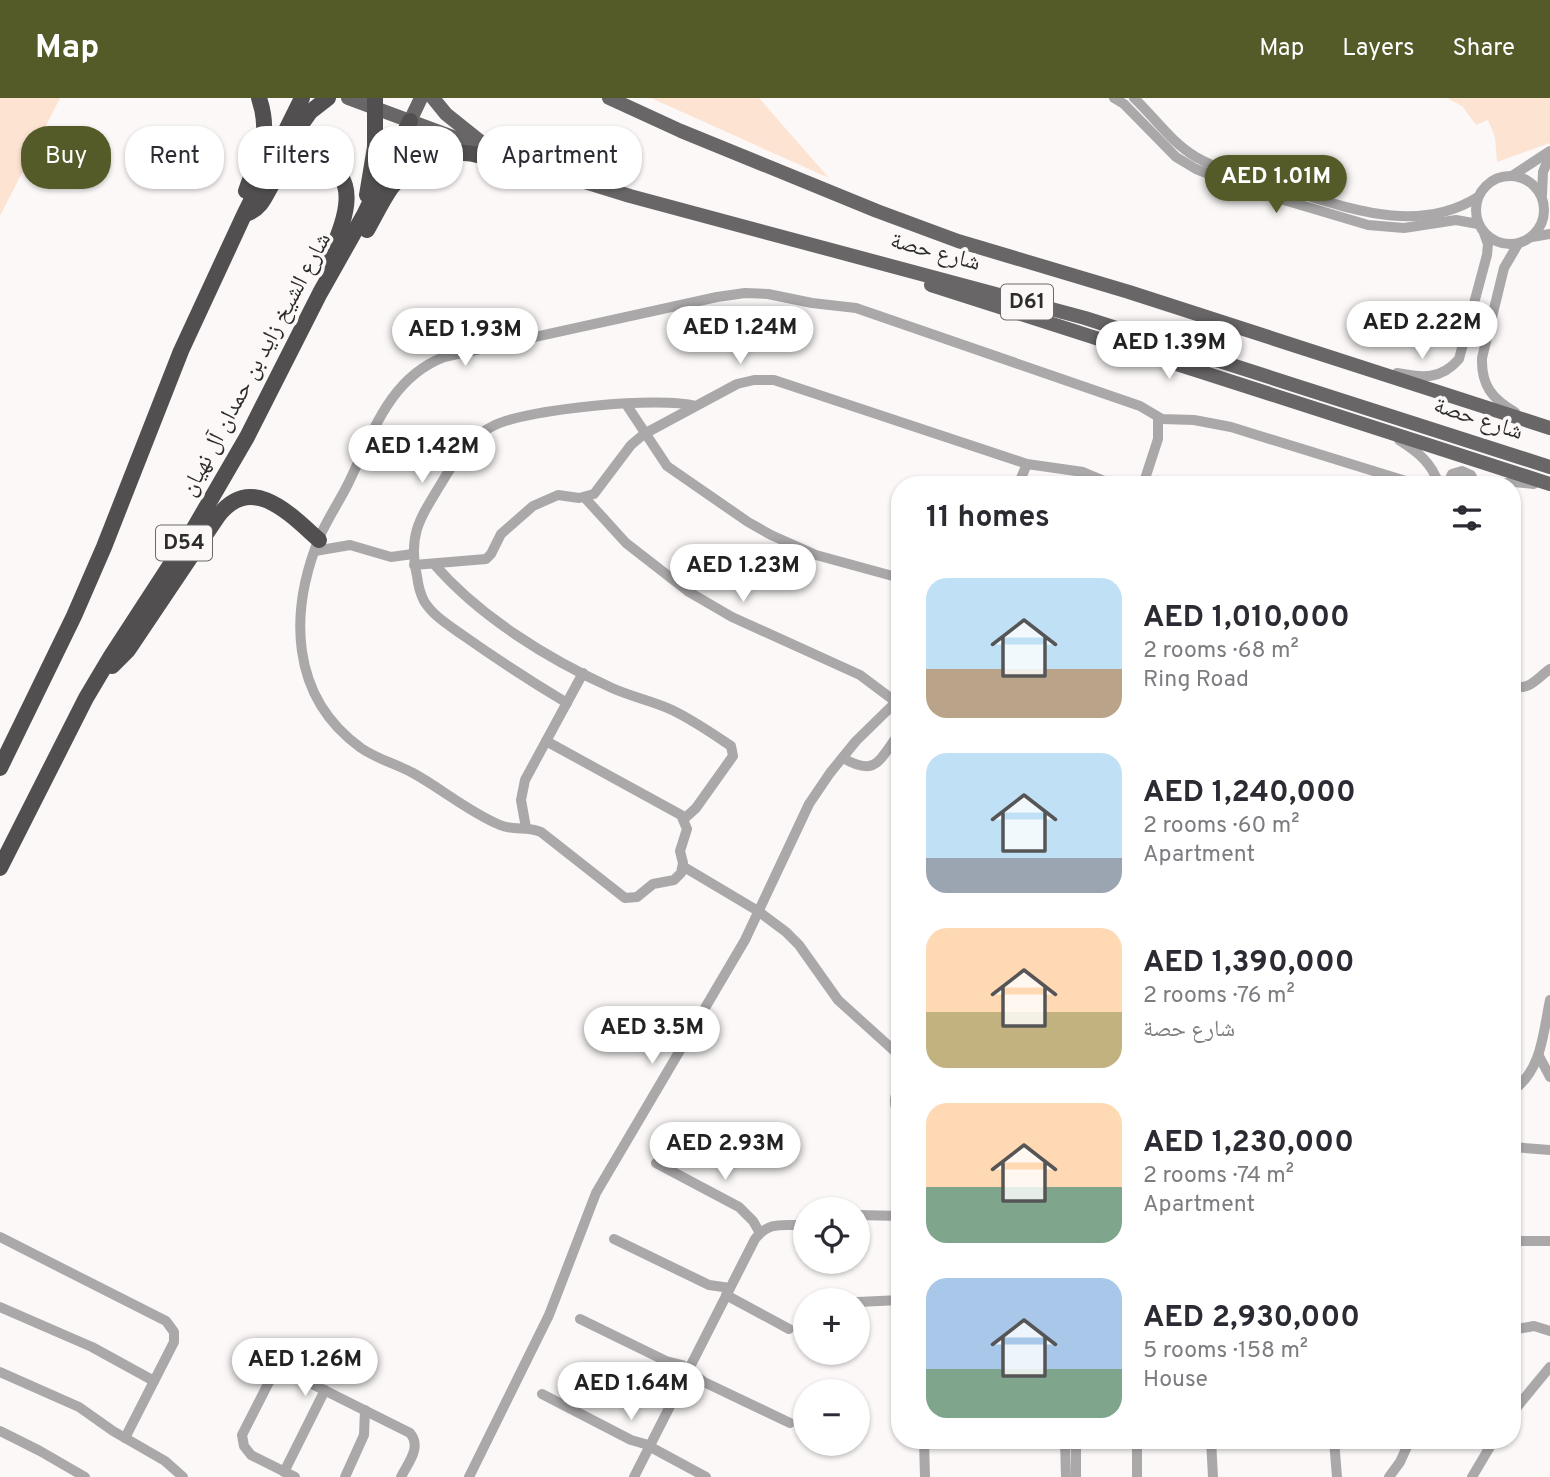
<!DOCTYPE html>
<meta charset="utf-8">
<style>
:root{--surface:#fff;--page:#f7f7f7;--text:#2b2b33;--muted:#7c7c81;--accent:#545b29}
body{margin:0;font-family:Overpass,"Noto Naskh Arabic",sans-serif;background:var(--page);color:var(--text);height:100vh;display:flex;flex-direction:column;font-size:26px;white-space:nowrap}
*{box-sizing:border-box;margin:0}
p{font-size:23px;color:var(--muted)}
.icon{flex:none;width:38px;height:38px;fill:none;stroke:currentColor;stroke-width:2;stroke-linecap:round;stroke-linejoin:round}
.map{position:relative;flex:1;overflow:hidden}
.sheet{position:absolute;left:891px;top:378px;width:630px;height:973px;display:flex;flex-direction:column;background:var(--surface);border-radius:28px;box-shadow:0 2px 5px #0004}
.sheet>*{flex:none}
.guide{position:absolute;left:21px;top:28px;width:665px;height:63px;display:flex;gap:14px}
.controls{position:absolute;left:793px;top:1099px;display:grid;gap:14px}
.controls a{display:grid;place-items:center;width:77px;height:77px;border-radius:50%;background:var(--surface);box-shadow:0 2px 5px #0004;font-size:35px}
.price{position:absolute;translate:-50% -60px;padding:0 16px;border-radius:24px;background:#fff;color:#222;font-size:23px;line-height:46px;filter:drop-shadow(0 2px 4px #0008)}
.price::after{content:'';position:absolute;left:50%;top:42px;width:21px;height:16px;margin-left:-10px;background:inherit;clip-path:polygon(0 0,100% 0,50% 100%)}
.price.current{background:var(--accent);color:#fff}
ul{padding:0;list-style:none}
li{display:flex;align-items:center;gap:21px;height:175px;padding:0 35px}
li span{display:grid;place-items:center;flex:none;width:196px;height:140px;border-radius:21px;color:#555}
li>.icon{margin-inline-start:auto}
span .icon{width:84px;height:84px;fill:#fffc;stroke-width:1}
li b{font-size:30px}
h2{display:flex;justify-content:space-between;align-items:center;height:84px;padding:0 35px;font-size:30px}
.tag{padding:0 24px;border-radius:28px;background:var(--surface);box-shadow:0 2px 5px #0004;font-size:24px;line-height:63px}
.tag.current{background:var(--accent);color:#fff}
header{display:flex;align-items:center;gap:42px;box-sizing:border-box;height:98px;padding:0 35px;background:var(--accent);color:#fff}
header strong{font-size:33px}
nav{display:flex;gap:38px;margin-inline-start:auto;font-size:24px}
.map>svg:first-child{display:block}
</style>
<header>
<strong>Map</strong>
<nav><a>Map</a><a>Layers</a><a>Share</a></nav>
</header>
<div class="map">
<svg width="1550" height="1379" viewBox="0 0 1550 1379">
<rect width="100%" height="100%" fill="#fcf8f8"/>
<g fill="#fde3d2">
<polygon points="0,0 60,0 0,118"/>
<polygon points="651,0 759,0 829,80"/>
<polygon points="1447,0 1550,0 1550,45 1497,64 1495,39 1488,22 1476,27 1462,8"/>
</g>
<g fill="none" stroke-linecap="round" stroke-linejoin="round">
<g stroke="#aaa8a9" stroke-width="10">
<polyline points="1114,0 1124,6 1176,59 1196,71 1247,91 1368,127 1404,130 1456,122 1478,126"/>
<path d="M1134,0C1155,20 1171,44 1196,59C1222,74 1253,81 1282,90C1346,109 1416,138 1478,99"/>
<circle cx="1510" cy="112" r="34"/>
<polyline points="1512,78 1550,53"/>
<polyline points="1542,97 1543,74 1550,57"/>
<polyline points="1532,139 1550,136"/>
<path d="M1397,275C1422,280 1441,282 1459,261L1487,157L1488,146L1484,135"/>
<polyline points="626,306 667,368 748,424 771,437 816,457 900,480"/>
<path d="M1515,314C1492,301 1481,287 1482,260L1504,170L1518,146"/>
<path d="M1399,342C1418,354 1432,365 1439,387"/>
<polyline points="1018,387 1027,366"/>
<polyline points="1143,387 1158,341 1158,320"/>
<polyline points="1447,387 1452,376 1462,373 1471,377 1476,387"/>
<polyline points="1495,387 1514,384 1534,386"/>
<polyline points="585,400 626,445 689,494 732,519 860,577 900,607"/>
<polyline points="315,453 350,447 391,459 413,456"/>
<path d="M434,466C480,519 548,561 612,590C632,599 653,603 672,612C693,622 713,636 731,648L733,658L696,710L684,721"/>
<polyline points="414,467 486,461 491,456 501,436 533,408 558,397 579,400 594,396 631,347 644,336 737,286 754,282 774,282 1027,366 1083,374 1114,387"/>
<path d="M1512,586C1527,596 1538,579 1550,571"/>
<path d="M567,605C532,584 498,562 464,538C450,528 433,518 424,503C420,495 418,487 417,478C408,438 419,422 439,389C455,363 467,340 495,327C528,311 661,298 695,308"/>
<path d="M546,643L681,717L687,731L680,753L683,765L681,775L674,782L653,786L637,799L625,800L541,734C528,728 513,733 500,727C469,714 442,691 413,675C396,666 377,661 361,650C289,598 289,513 320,438C328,420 339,404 348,386C372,337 389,280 444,259L717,199L745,195L768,196L812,205L856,210L1140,308L1162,321L1194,322L1231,329L1409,384"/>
<path d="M843,660C877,680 879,661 900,635"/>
<polyline points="526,730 521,702 525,682 583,575"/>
<polyline points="684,769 758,813 786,834 799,847 838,902 900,958"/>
<polyline points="1539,958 1550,979"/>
<path d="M900,988C893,999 893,1008 900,1018"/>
<path d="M1512,993C1542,973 1543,935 1550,902"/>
<polyline points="1512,1049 1550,1052"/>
<polyline points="656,1065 739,1109 753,1123 760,1135"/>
<polyline points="858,1117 900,1118"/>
<polyline points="0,1139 166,1223 174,1234 174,1244 125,1340"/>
<polyline points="614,1141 709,1187 730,1190"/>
<polyline points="1512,1143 1550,1143"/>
<polyline points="726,1197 789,1231"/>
<polyline points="858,1204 900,1202"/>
<polyline points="0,1209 92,1249 154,1283"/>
<polyline points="580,1221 666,1263 682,1267 704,1284 790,1325"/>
<polyline points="1512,1232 1534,1228 1550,1233"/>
<polyline points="0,1274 79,1309 113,1333 165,1363 183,1379"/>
<polyline points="542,1296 631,1342 645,1346 706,1379"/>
<polyline points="1512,1315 1550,1269"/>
<polyline points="0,1333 40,1353 85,1379"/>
<polyline points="924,1342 925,1379"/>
<polyline points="1065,1342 1066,1379"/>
<polyline points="1076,1342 1076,1379"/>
<polyline points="1137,1342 1137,1379"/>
<polyline points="1211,1342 1213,1379"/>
<polyline points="1334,1342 1337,1379"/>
<polyline points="284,1374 325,1292"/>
<path d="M295,1379L251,1357L244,1348L242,1337L271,1280L281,1274L290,1275L410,1335C422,1349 408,1365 401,1379"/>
<polyline points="345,1379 364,1337 365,1312"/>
<polyline points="469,1379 549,1217 596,1095 745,842 809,706 830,675 856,643 900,600"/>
<path d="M634,1379L755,1141C770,1122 784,1128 805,1127"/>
<polyline points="1389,1379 1400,1364 1410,1342"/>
<polyline points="1472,1379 1494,1342"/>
</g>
<g stroke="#696667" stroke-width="14">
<polyline points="348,0 504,58"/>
<polyline points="433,0 446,16 481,44"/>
<polyline points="609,0 681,33 877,113 958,143 1129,194 1550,330"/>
<polyline points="410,23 421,0"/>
<polyline points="546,72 630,98 1085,220 1550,369"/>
<polyline points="931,187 1550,386"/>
</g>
<g stroke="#524f50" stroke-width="16">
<polyline points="290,42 310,14 328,0"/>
<path d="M246,93C258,57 272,39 259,0"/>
<polyline points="367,97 375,49 375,0"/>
<path d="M246,116C268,109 267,84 284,72C294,64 307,61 320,65C370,81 336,138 326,169"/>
<path d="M367,132C375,118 382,103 391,90C412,62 449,48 482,58C507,66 529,75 556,75"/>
<path d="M112,568L128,552L218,418C252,374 291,417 319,442"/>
<polyline points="0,670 74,518 104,449 181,253 244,117 302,0"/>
<polyline points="0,770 86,600 111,558 193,432 247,339 320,195 364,117 410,23"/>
</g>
</g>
<g text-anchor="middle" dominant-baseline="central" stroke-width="7" stroke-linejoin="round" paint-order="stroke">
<g fill="#fcf8f8" stroke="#6b6868" stroke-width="2">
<rect x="1001" y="186.5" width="52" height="35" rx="5"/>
<rect x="156" y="427.5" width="56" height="35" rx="5"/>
</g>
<g font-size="21" font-weight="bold" fill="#2d2b2b">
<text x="1027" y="204">D61</text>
<text x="184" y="445">D54</text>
</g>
<g font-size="23" fill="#2d2b2b" stroke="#fcf8f8">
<text transform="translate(935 155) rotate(15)">شارع حصة</text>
<text transform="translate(257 267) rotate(-62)">شارع الشيخ زايد بن حمدان آل نهيان</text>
<text transform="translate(1478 322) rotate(18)">شارع حصة</text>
</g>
</g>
</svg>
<div class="controls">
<a><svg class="icon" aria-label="locate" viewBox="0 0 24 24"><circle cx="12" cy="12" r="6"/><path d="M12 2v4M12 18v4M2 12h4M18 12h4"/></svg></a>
<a>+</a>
<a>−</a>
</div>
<b class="price current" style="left:1276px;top:117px">AED 1.01M</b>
<b class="price" style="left:1422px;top:263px">AED 2.22M</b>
<b class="price" style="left:740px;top:268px">AED 1.24M</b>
<b class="price" style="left:465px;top:270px">AED 1.93M</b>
<b class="price" style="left:1169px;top:283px">AED 1.39M</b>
<b class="price" style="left:422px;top:387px">AED 1.42M</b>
<b class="price" style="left:743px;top:506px">AED 1.23M</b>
<b class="price" style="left:652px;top:968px">AED 3.5M</b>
<b class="price" style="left:725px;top:1084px">AED 2.93M</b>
<b class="price" style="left:305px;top:1300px">AED 1.26M</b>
<b class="price" style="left:631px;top:1324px">AED 1.64M</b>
<div class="guide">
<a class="tag current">Buy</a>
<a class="tag">Rent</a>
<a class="tag">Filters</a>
<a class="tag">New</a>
<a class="tag">Apartment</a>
</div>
<section class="sheet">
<h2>11 homes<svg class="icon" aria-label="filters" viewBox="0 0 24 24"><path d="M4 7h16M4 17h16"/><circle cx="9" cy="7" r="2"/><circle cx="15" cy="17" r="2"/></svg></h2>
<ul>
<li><span style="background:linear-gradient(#bfe0f5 65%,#b9a48a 0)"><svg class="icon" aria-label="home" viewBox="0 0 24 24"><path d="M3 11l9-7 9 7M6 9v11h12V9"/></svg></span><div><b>AED 1,010,000</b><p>2 rooms · 68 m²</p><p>Ring Road</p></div></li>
<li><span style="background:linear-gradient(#bfe0f5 75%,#9aa5b1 0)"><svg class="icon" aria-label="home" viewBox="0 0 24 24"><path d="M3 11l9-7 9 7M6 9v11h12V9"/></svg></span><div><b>AED 1,240,000</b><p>2 rooms · 60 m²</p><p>Apartment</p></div></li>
<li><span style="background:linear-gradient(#ffd9b3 60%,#c2b280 0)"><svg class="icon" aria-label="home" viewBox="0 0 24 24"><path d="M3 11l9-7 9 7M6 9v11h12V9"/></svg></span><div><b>AED 1,390,000</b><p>2 rooms · 76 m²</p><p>شارع حصة</p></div></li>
<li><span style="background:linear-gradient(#ffd9b3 60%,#7fa58c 0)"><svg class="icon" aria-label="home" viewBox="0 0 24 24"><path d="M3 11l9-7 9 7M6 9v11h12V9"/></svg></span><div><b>AED 1,230,000</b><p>2 rooms · 74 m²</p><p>Apartment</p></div></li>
<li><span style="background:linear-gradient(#a9c7e8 65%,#7fa58c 0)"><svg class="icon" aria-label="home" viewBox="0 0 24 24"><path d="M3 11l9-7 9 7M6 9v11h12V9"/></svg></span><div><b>AED 2,930,000</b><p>5 rooms · 158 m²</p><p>House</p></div></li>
</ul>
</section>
</div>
